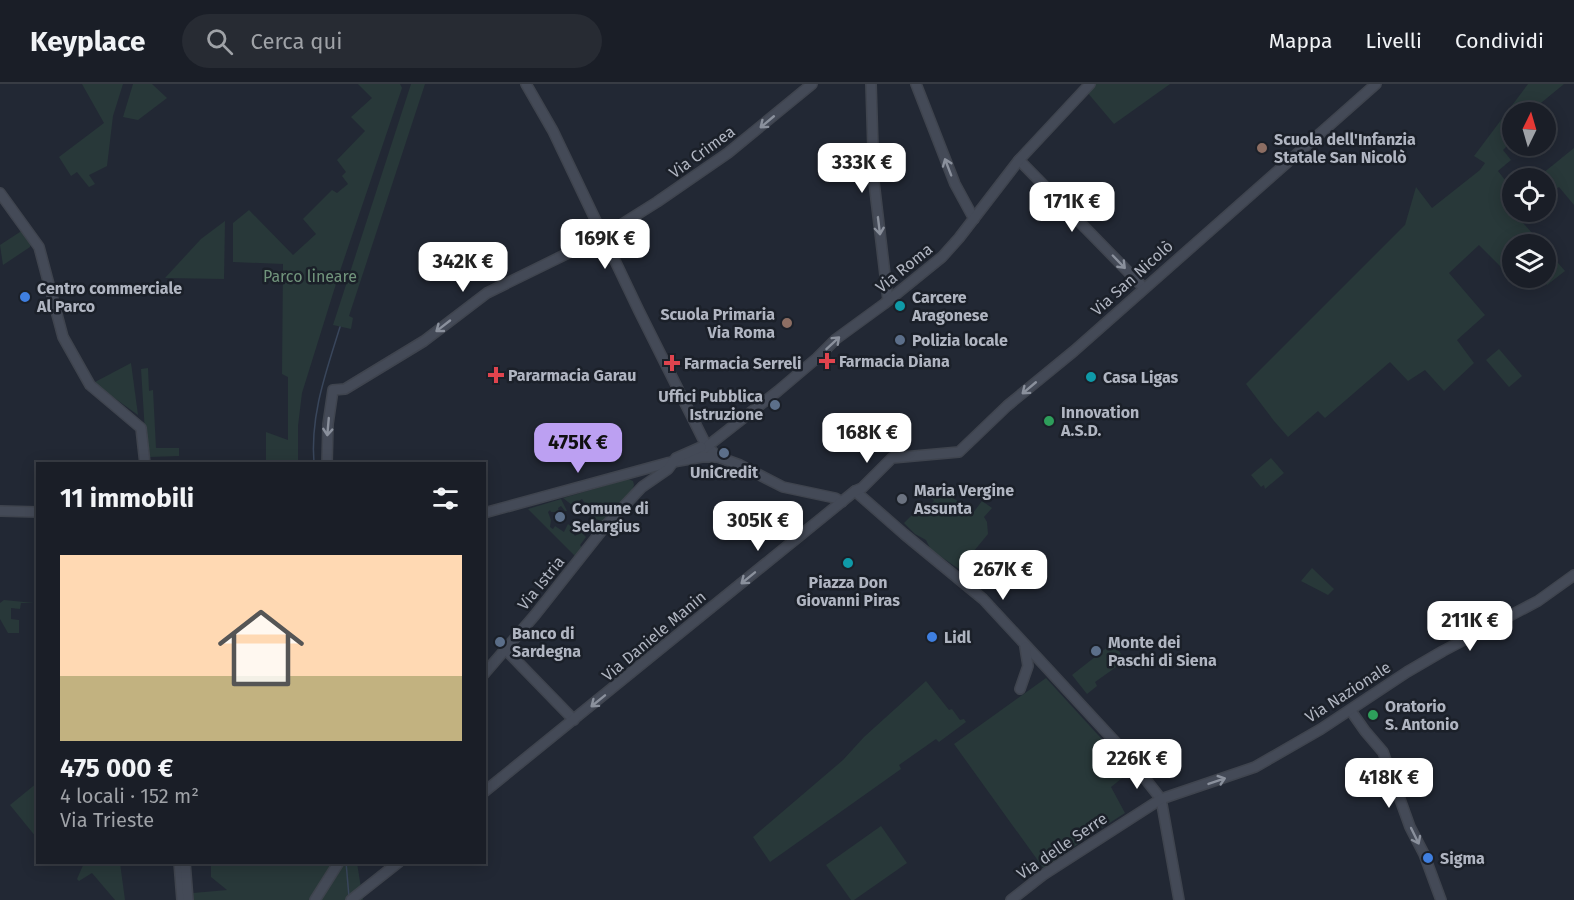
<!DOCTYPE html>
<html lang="it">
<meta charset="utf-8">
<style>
:root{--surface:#1a1e27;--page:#272b33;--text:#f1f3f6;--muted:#9fa2a7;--line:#383c44;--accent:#bca0f2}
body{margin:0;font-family:"Fira Sans",sans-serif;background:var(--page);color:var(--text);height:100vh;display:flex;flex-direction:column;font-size:22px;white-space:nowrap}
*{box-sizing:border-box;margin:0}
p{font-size:20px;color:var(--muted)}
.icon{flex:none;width:33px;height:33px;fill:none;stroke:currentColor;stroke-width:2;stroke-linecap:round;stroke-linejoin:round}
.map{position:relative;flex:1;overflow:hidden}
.side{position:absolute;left:36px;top:378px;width:450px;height:402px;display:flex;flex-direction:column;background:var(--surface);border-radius:0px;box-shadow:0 3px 15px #0003,0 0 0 2px var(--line)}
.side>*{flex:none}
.needle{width:39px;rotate:5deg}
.tools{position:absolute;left:1502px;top:18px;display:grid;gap:12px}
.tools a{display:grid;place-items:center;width:54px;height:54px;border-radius:50%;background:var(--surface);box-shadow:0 3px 15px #0003,0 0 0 2px var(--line);font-size:30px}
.price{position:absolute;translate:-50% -51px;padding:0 14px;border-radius:12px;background:#fff;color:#222;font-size:20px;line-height:39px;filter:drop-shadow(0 2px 3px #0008)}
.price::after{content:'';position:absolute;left:50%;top:36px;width:18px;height:14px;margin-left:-9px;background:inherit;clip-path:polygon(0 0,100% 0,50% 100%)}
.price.active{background:var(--accent);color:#111}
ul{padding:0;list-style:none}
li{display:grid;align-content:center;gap:12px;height:318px;padding:0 24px}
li+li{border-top:2px solid var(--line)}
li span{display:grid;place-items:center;height:186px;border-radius:0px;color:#555}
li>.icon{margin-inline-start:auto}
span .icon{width:108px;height:108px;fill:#fffc;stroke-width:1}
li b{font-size:26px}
h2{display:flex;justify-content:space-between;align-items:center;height:72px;padding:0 24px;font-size:26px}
header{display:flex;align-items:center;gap:36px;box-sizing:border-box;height:84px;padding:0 30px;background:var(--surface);border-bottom:2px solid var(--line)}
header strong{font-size:28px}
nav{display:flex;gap:33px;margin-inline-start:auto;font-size:21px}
.search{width:420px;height:54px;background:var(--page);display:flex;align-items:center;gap:15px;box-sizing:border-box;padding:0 21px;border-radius:33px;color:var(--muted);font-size:22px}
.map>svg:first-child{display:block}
</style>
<header>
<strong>Keyplace</strong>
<div class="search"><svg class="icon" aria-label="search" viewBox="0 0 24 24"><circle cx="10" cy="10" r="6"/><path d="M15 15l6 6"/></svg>Cerca qui</div>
<nav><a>Mappa</a><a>Livelli</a><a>Condividi</a></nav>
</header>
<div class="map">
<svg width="1574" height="816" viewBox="0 0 1574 816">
<rect width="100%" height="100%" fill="#222834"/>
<g fill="#283839">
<polygon points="82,0 123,0 113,32 107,82 89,91 95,100 89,103 77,88 71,92 59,73 104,39"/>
<polygon points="133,0 152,0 167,14 138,36 123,33"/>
<polygon points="358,0 400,0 402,4 340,187 302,309 298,342 298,379 266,379 266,348 288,356 288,293 282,290 283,180 233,178 233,139 249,126 293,171 316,150 303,135 332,106 337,109 348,100 342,92 346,88 337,76 365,47 351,33 372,14"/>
<polygon points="411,0 425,0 349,232 353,234 351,245 333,241"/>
<polygon points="1094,0 1170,0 1114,40 1087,8"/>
<polygon points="1528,0 1564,0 1530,28 1512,28 1512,57 1503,66 1511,76 1498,87 1512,105 1512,128 1518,128 1515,130 1542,160 1512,160 1512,188 1509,185 1507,188 1503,185 1479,161 1449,189 1485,231 1457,256 1474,279 1444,307 1425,286 1408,297 1390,278 1325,334 1318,327 1288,353 1274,337 1246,300 1405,141 1416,103 1432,124 1480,86 1485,79 1474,72"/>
<polygon points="1574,64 1574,121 1559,103 1547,112 1545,109 1545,94 1537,94"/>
<polygon points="225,137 224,195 165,194 201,155"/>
<polygon points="23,146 31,159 30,163 3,181 0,161"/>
<polygon points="1545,164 1565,187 1547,201 1541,194 1545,194"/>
<polygon points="1499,265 1522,292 1509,303 1486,276"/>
<polygon points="131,279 138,331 99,303 95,298"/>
<polygon points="148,284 149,307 153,306 156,364 179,364 179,372 150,373 145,349 141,285"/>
<polygon points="1271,374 1284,389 1265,405 1264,401 1261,403 1251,391"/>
<polygon points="628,395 633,397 634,401 631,409 603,438 596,435 582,415 572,421 563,414"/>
<polygon points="939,403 973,429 982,417 992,424 984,433 987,438 988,450 959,485 931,466 926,456 915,450 904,439 914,429 919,432 934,417 930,412"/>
<polygon points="561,415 567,427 565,427 561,422 558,424 559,428 551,428 550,426 548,428 551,436 550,443 553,445 555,442 564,448 568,440 574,445 571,447 575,452 581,448 586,453 580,461 582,464 575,472 528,425"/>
<polygon points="1312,484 1334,505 1328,511 1301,497"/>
<polygon points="4,516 34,519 21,519 20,525 11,524 11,535 19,536 19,549 8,549 0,535 0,519"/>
<polygon points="1114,561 1126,576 1095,598 1097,602 1087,610 1072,591 1109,562 1111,564"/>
<polygon points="1046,594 1131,687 1111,703 1125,729 1083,756 1044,785 954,660"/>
<polygon points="926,597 949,626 952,625 960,636 964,635 966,638 939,658 936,655 899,681 901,685 770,778 753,753 843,676 864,653"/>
<polygon points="37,699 38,751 36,753 10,721"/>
<polygon points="881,742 907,779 854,816 851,816 826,781"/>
<polygon points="84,779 120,779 125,816 115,816 92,789 79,797 77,795"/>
<polygon points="211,779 334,779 310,816 194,816 193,809 227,806 211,793"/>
<polygon points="338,779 357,779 363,816 318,816"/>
</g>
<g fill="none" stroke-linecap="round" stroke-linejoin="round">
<g stroke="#39465b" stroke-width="1.5">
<path d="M314,380C310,331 326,288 340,243"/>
<polyline points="346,778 349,813"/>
</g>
<g stroke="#3f444e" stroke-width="12">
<g id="secondary">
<polyline points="526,0 553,47 639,227 706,361 718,373"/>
<polyline points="871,0 874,98 888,216"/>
<polyline points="916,0 955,100 974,135"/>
<polyline points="1019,76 1144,204"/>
<polyline points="0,109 39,163 63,253 90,301 141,344 145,380"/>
<polyline points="691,375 778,307 817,274 836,255 884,220 942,173 959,154 1019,76 1090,0"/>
<polyline points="327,380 328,340 333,306 345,305 424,257 487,209 603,152 657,118 728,69 812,0"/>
<polyline points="855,407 904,450 983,515 1121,664 1161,715 1179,816"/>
<polyline points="0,427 38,428"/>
<polyline points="484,429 667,379 702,373 718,373 740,381 783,403 835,414 842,418"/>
<polyline points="505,565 574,636"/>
<polyline points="484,590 535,531 607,440 642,403 668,385 676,374 701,363"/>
<polyline points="1020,605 1028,582 1025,563"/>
<polyline points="1351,627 1365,647 1383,668 1410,743 1424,770 1441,816"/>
<polyline points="484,708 855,407 862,404 892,374 959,368 1007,322 1074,267 1376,0"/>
<polyline points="179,778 182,816"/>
<polyline points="185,778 188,816"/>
<polyline points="315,816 339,778"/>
<polyline points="351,816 399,778"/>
<polyline points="1011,816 1043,791 1161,715 1255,683 1321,645 1407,588 1443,567 1538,517 1574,491"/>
</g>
</g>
<use href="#secondary" stroke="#444a57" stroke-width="9"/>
</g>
<defs><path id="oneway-shaft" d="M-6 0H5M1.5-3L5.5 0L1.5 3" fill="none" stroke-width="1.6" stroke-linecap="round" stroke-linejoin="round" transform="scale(1.5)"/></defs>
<g stroke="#8a909c">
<use href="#oneway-shaft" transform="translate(767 38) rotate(140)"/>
<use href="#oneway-shaft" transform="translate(948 83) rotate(-111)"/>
<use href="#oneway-shaft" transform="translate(879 142) rotate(83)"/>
<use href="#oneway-shaft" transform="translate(1119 178) rotate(46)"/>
<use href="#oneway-shaft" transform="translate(443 242) rotate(142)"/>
<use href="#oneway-shaft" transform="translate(833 259) rotate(-43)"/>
<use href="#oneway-shaft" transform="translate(1029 304) rotate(140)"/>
<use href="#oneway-shaft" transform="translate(328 343) rotate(95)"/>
<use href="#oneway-shaft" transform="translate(748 494) rotate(141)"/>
<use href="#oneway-shaft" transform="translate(598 617) rotate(141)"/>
<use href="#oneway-shaft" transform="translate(1217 697) rotate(-19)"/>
<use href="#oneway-shaft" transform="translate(1415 752) rotate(64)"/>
</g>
<g fill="#8d6e63" stroke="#1b2029" stroke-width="2">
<circle cx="1262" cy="64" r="6"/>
<circle cx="787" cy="239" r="6"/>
</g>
<g fill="#3f7fe0" stroke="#1b2029" stroke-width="2">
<circle cx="25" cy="213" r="6"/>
<circle cx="932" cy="553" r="6"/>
<circle cx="1428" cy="774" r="6"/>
</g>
<g fill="#0f9aa8" stroke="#1b2029" stroke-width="2">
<circle cx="900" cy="222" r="6"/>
<circle cx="1091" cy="293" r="6"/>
<circle cx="848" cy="479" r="6"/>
</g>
<g fill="#5c6f8a" stroke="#1b2029" stroke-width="2">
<circle cx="900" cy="256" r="6"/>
<circle cx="775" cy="321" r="6"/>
<circle cx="724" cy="369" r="6"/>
<circle cx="560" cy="433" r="6"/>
<circle cx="500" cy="558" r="6"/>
<circle cx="1096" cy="567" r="6"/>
</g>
<g fill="#e0444e" stroke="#1b2029" stroke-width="2">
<path d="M824 268h6v6h6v6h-6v6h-6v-6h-6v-6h6z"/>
<path d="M669 270h6v6h6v6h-6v6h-6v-6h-6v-6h6z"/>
<path d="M493 282h6v6h6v6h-6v6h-6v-6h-6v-6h6z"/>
</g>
<g fill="#2e9e5b" stroke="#1b2029" stroke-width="2">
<circle cx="1049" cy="337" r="6"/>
<circle cx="1373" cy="631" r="6"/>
</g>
<circle fill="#6b7280" stroke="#1b2029" stroke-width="2" cx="902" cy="415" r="6"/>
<g text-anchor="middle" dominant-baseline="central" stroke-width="5" stroke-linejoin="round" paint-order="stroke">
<g font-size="16" font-weight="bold" fill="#b0b5c1" stroke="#1b2029" text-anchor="start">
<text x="1274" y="55">Scuola dell'Infanzia<tspan x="1274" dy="18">Statale San Nicolò</tspan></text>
<text x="37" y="204">Centro commerciale<tspan x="37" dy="18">Al Parco</tspan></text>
<text x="912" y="213">Carcere<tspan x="912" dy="18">Aragonese</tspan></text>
<text x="775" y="230" text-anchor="end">Scuola Primaria<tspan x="775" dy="18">Via Roma</tspan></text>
<text x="912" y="256">Polizia locale</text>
<text x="839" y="277">Farmacia Diana</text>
<text x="684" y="279">Farmacia Serreli</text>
<text x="508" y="291">Pararmacia Garau</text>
<text x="1103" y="293">Casa Ligas</text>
<text x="763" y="312" text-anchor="end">Uffici Pubblica<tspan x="763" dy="18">Istruzione</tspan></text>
<text x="1061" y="328">Innovation<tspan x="1061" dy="18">A.S.D.</tspan></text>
<text x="724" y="388" text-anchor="middle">UniCredit</text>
<text x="914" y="406">Maria Vergine<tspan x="914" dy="18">Assunta</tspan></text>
<text x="572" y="424">Comune di<tspan x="572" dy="18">Selargius</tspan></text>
<text x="848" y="498" text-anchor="middle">Piazza Don<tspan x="848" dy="18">Giovanni Piras</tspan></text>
<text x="512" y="549">Banco di<tspan x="512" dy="18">Sardegna</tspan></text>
<text x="944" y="553">Lidl</text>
<text x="1108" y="558">Monte dei<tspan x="1108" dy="18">Paschi di Siena</tspan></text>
<text x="1385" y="622">Oratorio<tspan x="1385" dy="18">S. Antonio</tspan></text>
<text x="1440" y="774">Sigma</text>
</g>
<g font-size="16" fill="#b0b5c1" stroke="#1b2029">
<text transform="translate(702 68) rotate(-36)">Via Crimea</text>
<text transform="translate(904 184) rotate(-39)">Via Roma</text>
<text transform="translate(1132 194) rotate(-42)">Via San Nicolò</text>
<text transform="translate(541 499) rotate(-51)">Via Istria</text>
<text transform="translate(654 552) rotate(-40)">Via Daniele Manin</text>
<text transform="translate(1348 608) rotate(-33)">Via Nazionale</text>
<text transform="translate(1062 762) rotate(-34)">Via delle Serre</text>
</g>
<g font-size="16" fill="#71947c" stroke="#1b2029">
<text x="310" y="192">Parco lineare</text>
</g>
</g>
</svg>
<div class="tools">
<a><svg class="needle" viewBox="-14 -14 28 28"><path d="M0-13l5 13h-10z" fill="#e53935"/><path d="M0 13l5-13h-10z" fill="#9fa2a7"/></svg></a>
<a><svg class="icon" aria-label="locate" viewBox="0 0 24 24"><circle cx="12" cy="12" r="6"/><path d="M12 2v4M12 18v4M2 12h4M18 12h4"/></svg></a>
<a><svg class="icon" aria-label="layers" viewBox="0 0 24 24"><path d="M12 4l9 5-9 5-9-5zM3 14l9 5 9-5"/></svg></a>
</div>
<b class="price" style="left:862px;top:110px">333K €</b>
<b class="price" style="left:1072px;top:149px">171K €</b>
<b class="price" style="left:605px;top:186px">169K €</b>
<b class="price" style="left:463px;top:209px">342K €</b>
<b class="price" style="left:867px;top:380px">168K €</b>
<b class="price active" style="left:578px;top:390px">475K €</b>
<b class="price" style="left:758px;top:468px">305K €</b>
<b class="price" style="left:1003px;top:517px">267K €</b>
<b class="price" style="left:1470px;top:568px">211K €</b>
<b class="price" style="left:1137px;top:706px">226K €</b>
<b class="price" style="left:1389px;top:725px">418K €</b>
<section class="side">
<h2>11 immobili<svg class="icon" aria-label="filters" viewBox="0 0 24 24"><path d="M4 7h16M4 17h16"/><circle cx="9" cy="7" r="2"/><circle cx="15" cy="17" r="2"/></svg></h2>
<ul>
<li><span style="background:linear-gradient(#ffd9b3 65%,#c2b280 0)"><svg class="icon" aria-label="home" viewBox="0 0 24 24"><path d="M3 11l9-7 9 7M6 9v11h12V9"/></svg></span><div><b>475 000 €</b><p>4 locali · 152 m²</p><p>Via Trieste</p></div></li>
</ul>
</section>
</div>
